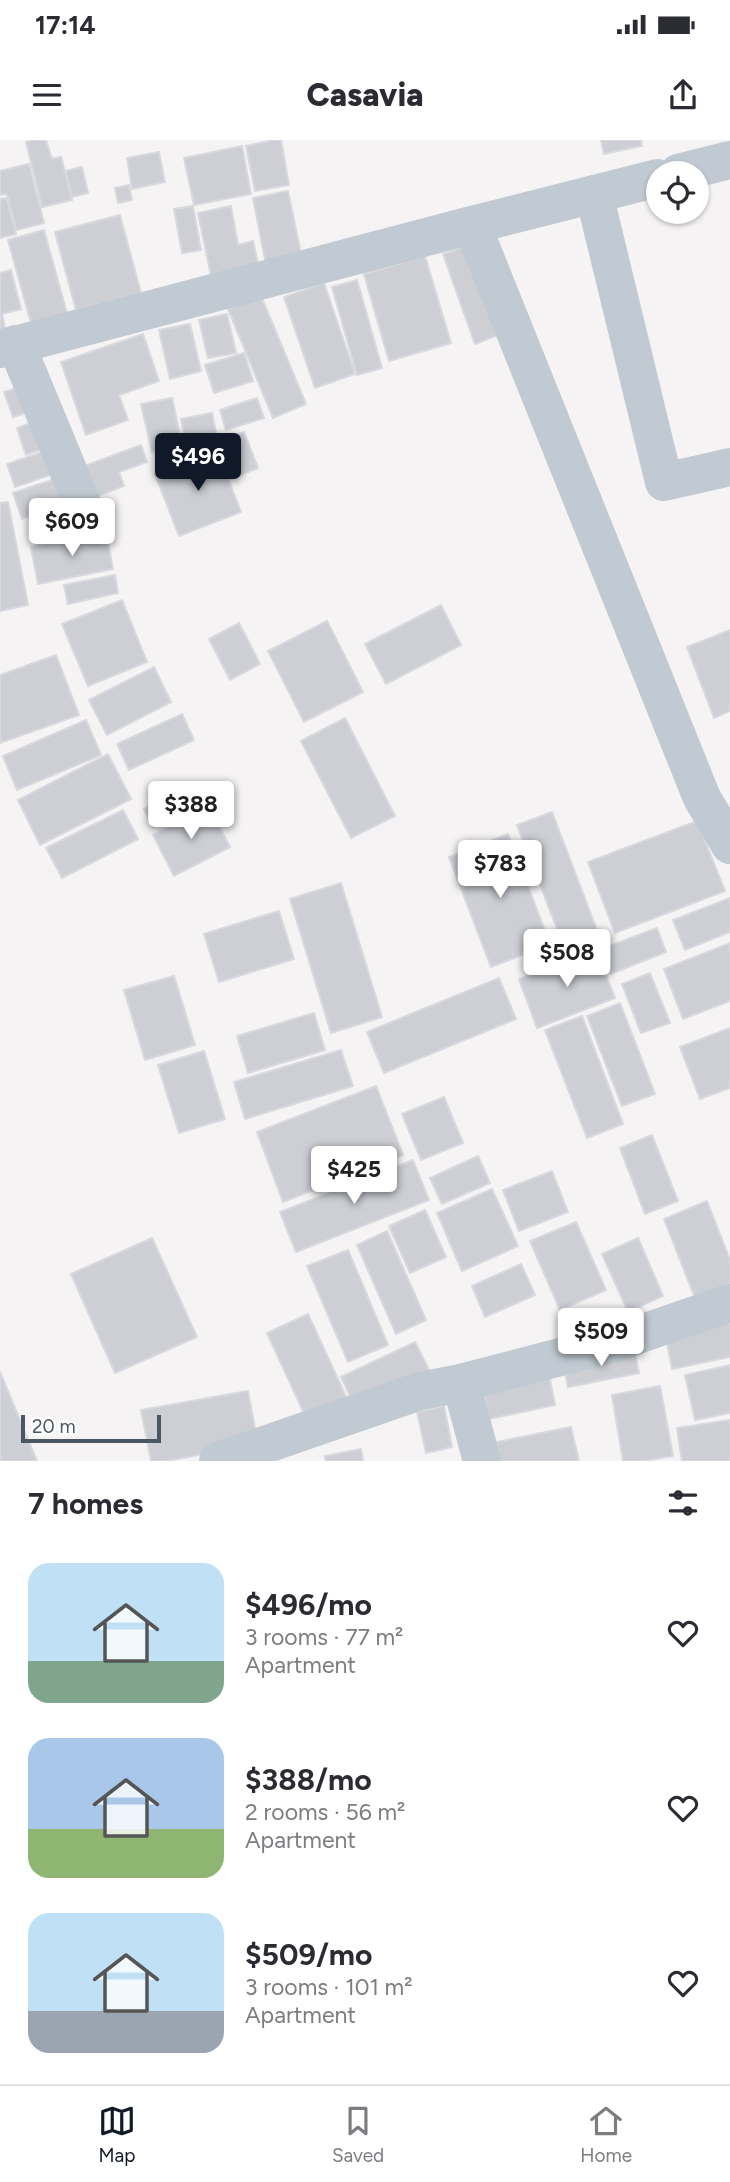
<!DOCTYPE html>
<meta charset="utf-8">
<style>
:root{--surface:#fff;--page:#f2f2f3;--text:#2b2b33;--muted:#7c7c81;--line:#e1e1e2;--accent:#111827}
body{margin:0;font-family:Figtree,sans-serif;background:var(--page);color:var(--text);height:100vh;display:flex;flex-direction:column;font-size:26px;white-space:nowrap}
*{box-sizing:border-box;margin:0}
p{font-size:23px;color:var(--muted)}
.icon{flex:none;width:38px;height:38px;fill:none;stroke:currentColor;stroke-width:2;stroke-linecap:round;stroke-linejoin:round}
.map{position:relative;height:1321px;overflow:hidden}
.sheet{display:flex;flex-direction:column;background:var(--surface);flex:1}
.sheet>*{flex:none}
.buttons{position:absolute;left:646px;top:21px;display:grid;gap:14px}
.buttons a{display:grid;place-items:center;width:63px;height:63px;border-radius:50%;background:var(--surface);box-shadow:0 2px 5px #0004;font-size:35px}
.scale{position:absolute;left:21px;bottom:18px;width:140px;box-sizing:border-box;padding-left:7px;border:4px solid #4a5661;border-top:0;font-size:19px;line-height:24px;white-space:nowrap;color:#4a5661;-webkit-text-stroke:5px #fff;paint-order:stroke}
.price{position:absolute;translate:-50% -60px;padding:0 16px;border-radius:7px;background:#fff;color:#222;font-size:23px;line-height:46px;filter:drop-shadow(0 2px 4px #0008)}
.price::after{content:'';position:absolute;left:50%;top:42px;width:21px;height:16px;margin-left:-10px;background:inherit;clip-path:polygon(0 0,100% 0,50% 100%)}
.price.current{background:var(--accent);color:#fff}
ul{padding:0;list-style:none}
li{display:flex;align-items:center;gap:21px;height:175px;padding:0 28px}
li span{display:grid;place-items:center;flex:none;width:196px;height:140px;border-radius:21px;color:#555}
li>.icon{margin-inline-start:auto}
span .icon{width:84px;height:84px;fill:#fffc;stroke-width:1}
li b{font-size:30px}
h2{display:flex;justify-content:space-between;align-items:center;height:84px;padding:0 28px;font-size:30px}
.status{display:flex;justify-content:space-between;align-items:center;height:49px;padding:0 35px;background:var(--surface);direction:ltr}
.status svg{height:19px;fill:currentColor}
header{display:flex;justify-content:space-between;align-items:center;height:91px;padding:0 28px;background:var(--surface);font-size:32px;font-weight:800}
.tabs{display:flex;justify-content:space-around;align-items:center;height:98px;border-top:2px solid var(--line);background:var(--surface);font-size:19px;color:var(--muted)}
.tabs a{display:grid;justify-items:center;gap:4px}
.tabs .current{color:var(--accent)}
.map>svg:first-child{display:block}
</style>
<div class="status"><b>17:14</b><svg viewBox="0 0 49 12"><path d="M0 12V9h3v3zM5 12V6h3v6zM10 12V3h3v9zM15 12V0h3v12zM26 1h20v11H26zM47 4h2v5h-2z"/></svg></div>
<header><svg class="icon" aria-label="menu" viewBox="0 0 24 24"><path d="M4 6h16M4 12h16M4 18h16"/></svg>Casavia<svg class="icon" aria-label="share" viewBox="0 0 24 24"><path d="M12 15V3M7 8l5-5 5 5M5 13v7h14v-7"/></svg></header>
<div class="map">
<svg width="730" height="1321" viewBox="0 0 730 1321">
<rect width="100%" height="100%" fill="#f5f3f3"/>
<g fill="#cdcfd5" stroke="#d7d9de" stroke-width="2">
<polygon points="33,0 46,0 52,19 61,17 72,60 42,67 26,2"/>
<polygon points="274,0 281,0 289,45 255,51 246,6"/>
<polygon points="601,0 641,0 642,6 604,14"/>
<polygon points="242,6 251,54 194,65 184,18"/>
<polygon points="159,12 165,42 132,49 127,18"/>
<polygon points="29,24 44,83 16,90 7,54 0,55 0,31"/>
<polygon points="82,27 88,53 72,57 66,31"/>
<polygon points="129,45 132,60 118,63 115,48"/>
<polygon points="288,51 303,123 267,130 253,58"/>
<polygon points="7,58 16,94 0,98 0,59"/>
<polygon points="193,66 201,110 182,113 174,69"/>
<polygon points="231,66 238,105 253,101 260,132 212,141 198,73"/>
<polygon points="120,75 141,153 76,170 55,92"/>
<polygon points="44,90 68,177 32,187 8,100"/>
<polygon points="469,105 501,194 475,204 443,114"/>
<polygon points="425,116 451,203 389,221 364,134"/>
<polygon points="11,130 21,169 2,174 7,196 0,198 0,133"/>
<polygon points="357,140 382,228 357,235 332,147"/>
<polygon points="324,143 355,234 315,248 284,157"/>
<polygon points="261,156 306,264 273,278 228,169"/>
<polygon points="227,174 236,213 208,218 199,180"/>
<polygon points="190,184 201,231 170,239 159,190"/>
<polygon points="143,194 159,241 119,255 128,280 86,295 61,222"/>
<polygon points="244,213 253,241 214,253 205,225"/>
<polygon points="24,246 32,271 13,277 4,252"/>
<polygon points="172,258 182,304 152,312 141,264"/>
<polygon points="257,258 264,278 226,290 220,270"/>
<polygon points="212,273 217,298 186,305 181,279"/>
<polygon points="39,280 48,307 26,315 17,288"/>
<polygon points="244,292 258,328 231,339 218,301"/>
<polygon points="141,305 147,322 119,332 124,346 95,357 84,326"/>
<polygon points="51,309 59,332 15,347 7,324"/>
<polygon points="217,310 241,372 179,396 155,334"/>
<polygon points="64,336 73,362 22,379 13,353"/>
<polygon points="8,362 28,465 0,471 0,363"/>
<polygon points="106,392 113,429 38,444 31,407"/>
<polygon points="115,435 118,453 68,464 64,445"/>
<polygon points="122,460 147,522 88,546 62,484"/>
<polygon points="441,465 461,505 386,544 365,504"/>
<polygon points="327,481 363,552 304,582 268,511"/>
<polygon points="239,483 260,524 230,540 209,499"/>
<polygon points="730,490 730,571 714,578 687,507"/>
<polygon points="56,515 79,575 0,603 0,535"/>
<polygon points="154,527 171,562 107,595 89,560"/>
<polygon points="182,574 194,600 129,630 117,604"/>
<polygon points="345,578 395,676 351,698 301,601"/>
<polygon points="86,580 101,615 17,650 3,616"/>
<polygon points="108,614 131,659 40,705 18,660"/>
<polygon points="195,643 204,661 153,687 144,669"/>
<polygon points="209,667 230,707 174,736 153,695"/>
<polygon points="123,670 138,699 62,738 46,708"/>
<polygon points="552,672 600,798 566,812 517,685"/>
<polygon points="697,681 725,751 615,793 588,722"/>
<polygon points="508,694 550,804 491,827 449,717"/>
<polygon points="341,743 382,877 331,893 290,759"/>
<polygon points="730,758 730,792 685,810 673,780"/>
<polygon points="279,771 294,819 219,842 204,794"/>
<polygon points="657,788 666,812 611,834 601,809"/>
<polygon points="730,803 730,861 683,879 664,829"/>
<polygon points="596,810 615,858 537,888 519,839"/>
<polygon points="650,833 670,883 641,893 622,844"/>
<polygon points="174,836 195,905 145,920 124,850"/>
<polygon points="499,838 516,879 384,933 367,892"/>
<polygon points="620,863 655,954 622,966 587,876"/>
<polygon points="314,873 325,910 248,933 237,896"/>
<polygon points="582,876 623,984 587,998 545,890"/>
<polygon points="730,888 730,948 700,959 680,907"/>
<polygon points="341,910 353,946 245,979 234,942"/>
<polygon points="204,911 225,979 179,993 158,925"/>
<polygon points="376,946 403,1015 283,1062 257,992"/>
<polygon points="444,957 463,1003 421,1020 402,974"/>
<polygon points="652,995 678,1061 645,1074 620,1008"/>
<polygon points="478,1016 490,1043 442,1064 430,1038"/>
<polygon points="413,1020 429,1060 296,1112 280,1072"/>
<polygon points="552,1031 568,1072 519,1091 503,1050"/>
<polygon points="492,1049 518,1106 462,1131 437,1073"/>
<polygon points="707,1061 730,1120 730,1145 695,1158 664,1079"/>
<polygon points="425,1070 446,1117 410,1133 389,1086"/>
<polygon points="576,1082 606,1150 560,1170 530,1101"/>
<polygon points="387,1091 426,1180 396,1194 357,1105"/>
<polygon points="152,1098 197,1197 115,1233 71,1134"/>
<polygon points="638,1098 663,1156 628,1172 602,1114"/>
<polygon points="348,1110 388,1205 348,1222 307,1126"/>
<polygon points="521,1124 535,1155 485,1177 472,1146"/>
<polygon points="308,1174 349,1263 308,1282 267,1193"/>
<polygon points="730,1178 730,1217 672,1229 665,1192"/>
<polygon points="415,1202 431,1234 356,1269 341,1237"/>
<polygon points="634,1208 639,1233 568,1247 563,1222"/>
<polygon points="730,1225 730,1273 695,1280 685,1235"/>
<polygon points="548,1229 555,1265 489,1279 482,1242"/>
<polygon points="0,1232 37,1321 0,1321"/>
<polygon points="660,1246 673,1316 643,1321 623,1321 612,1255"/>
<polygon points="248,1251 258,1304 166,1321 151,1321 141,1270"/>
<polygon points="444,1266 452,1307 426,1313 417,1272"/>
<polygon points="730,1280 730,1321 682,1321 677,1288"/>
<polygon points="571,1287 579,1321 500,1321 497,1302"/>
<polygon points="361,1309 363,1321 326,1321 325,1316"/>
</g>
<g fill="none" stroke-linecap="round" stroke-linejoin="round">
<g stroke="#c1cad2" stroke-width="38">
<polyline points="678,33 730,20"/>
<polyline points="658,38 472,85 702,658 730,705"/>
<polyline points="594,54 664,342 730,327"/>
<polyline points="16,204 92,388"/>
<polyline points="0,209 472,85 481,108"/>
<polyline points="461,1243 482,1321"/>
<polyline points="218,1321 420,1251 461,1243 614,1203 730,1163"/>
</g>
</g>
</svg>
<div class="buttons">
<a><svg class="icon" aria-label="locate" viewBox="0 0 24 24"><circle cx="12" cy="12" r="6"/><path d="M12 2v4M12 18v4M2 12h4M18 12h4"/></svg></a>
</div>
<div class="scale">20 m</div>
<b class="price current" style="left:198px;top:353px">$496</b>
<b class="price" style="left:72px;top:418px">$609</b>
<b class="price" style="left:191px;top:701px">$388</b>
<b class="price" style="left:500px;top:760px">$783</b>
<b class="price" style="left:567px;top:849px">$508</b>
<b class="price" style="left:354px;top:1066px">$425</b>
<b class="price" style="left:601px;top:1228px">$509</b>
</div>
<section class="sheet">
<h2>7 homes<svg class="icon" aria-label="filters" viewBox="0 0 24 24"><path d="M4 7h16M4 17h16"/><circle cx="9" cy="7" r="2"/><circle cx="15" cy="17" r="2"/></svg></h2>
<ul>
<li><span style="background:linear-gradient(#bfe0f5 70%,#7fa58c 0)"><svg class="icon" aria-label="home" viewBox="0 0 24 24"><path d="M3 11l9-7 9 7M6 9v11h12V9"/></svg></span><div><b>$496/mo</b><p>3 rooms · 77 m²</p><p>Apartment</p></div><svg class="icon" aria-label="heart" viewBox="0 0 24 24"><path d="M12 20l-8-8c-3-5 5-10 8-4 3-6 11-1 8 4z"/></svg></li>
<li><span style="background:linear-gradient(#a9c7e8 65%,#8fb573 0)"><svg class="icon" aria-label="home" viewBox="0 0 24 24"><path d="M3 11l9-7 9 7M6 9v11h12V9"/></svg></span><div><b>$388/mo</b><p>2 rooms · 56 m²</p><p>Apartment</p></div><svg class="icon" aria-label="heart" viewBox="0 0 24 24"><path d="M12 20l-8-8c-3-5 5-10 8-4 3-6 11-1 8 4z"/></svg></li>
<li><span style="background:linear-gradient(#bfe0f5 70%,#9aa5b1 0)"><svg class="icon" aria-label="home" viewBox="0 0 24 24"><path d="M3 11l9-7 9 7M6 9v11h12V9"/></svg></span><div><b>$509/mo</b><p>3 rooms · 101 m²</p><p>Apartment</p></div><svg class="icon" aria-label="heart" viewBox="0 0 24 24"><path d="M12 20l-8-8c-3-5 5-10 8-4 3-6 11-1 8 4z"/></svg></li>
</ul>
</section>
<nav class="tabs">
<a class="current"><svg class="icon" aria-label="map" viewBox="0 0 24 24"><path d="M3 6l6-2 6 2 6-2v14l-6 2-6-2-6 2zM9 4v14M15 6v14"/></svg>Map</a>
<a><svg class="icon" aria-label="saved" viewBox="0 0 24 24"><path d="M7 4h10v16l-5-4-5 4z"/></svg>Saved</a>
<a><svg class="icon" aria-label="home" viewBox="0 0 24 24"><path d="M3 11l9-7 9 7M6 9v11h12V9"/></svg>Home</a>
</nav>
